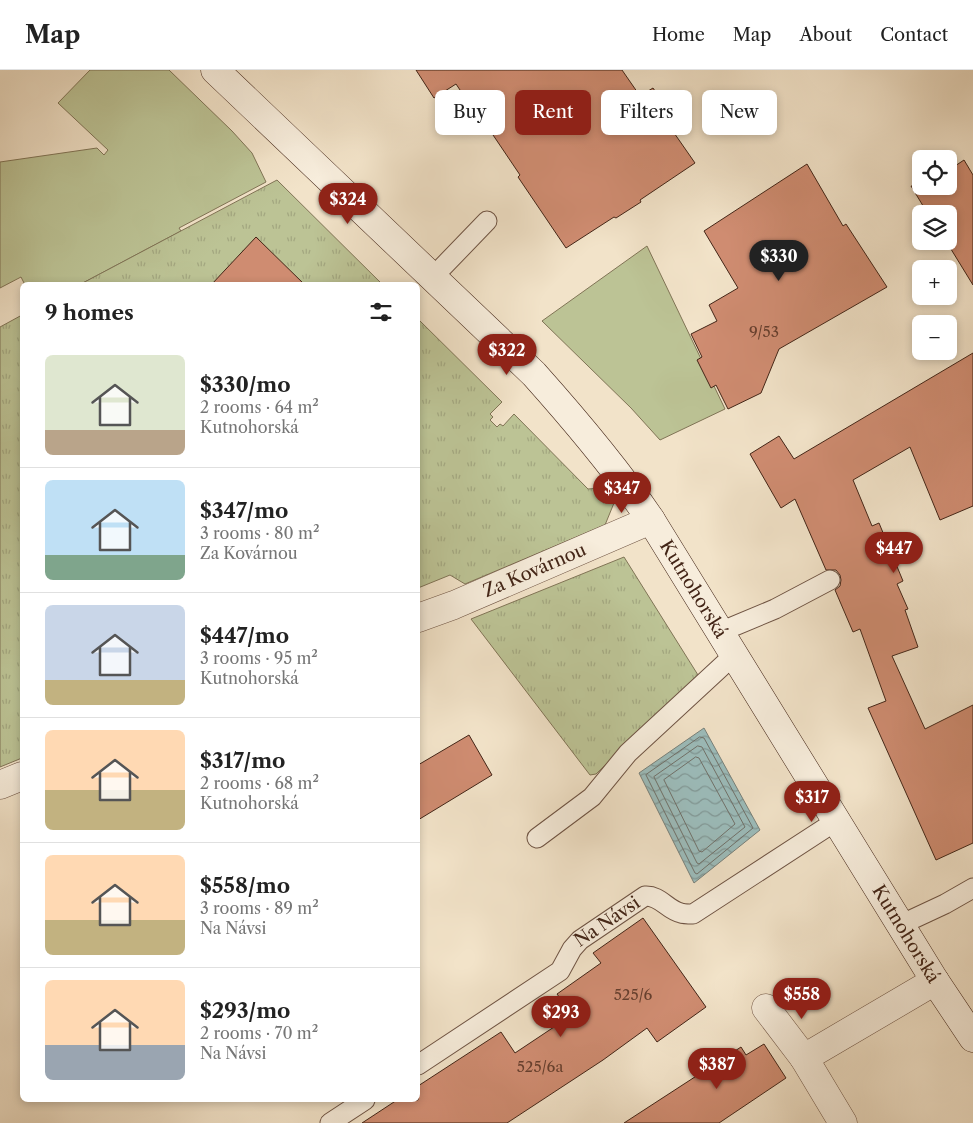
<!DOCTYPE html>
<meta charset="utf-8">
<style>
:root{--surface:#fff;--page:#f6f6f6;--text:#222;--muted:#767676;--line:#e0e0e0;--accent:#8f2418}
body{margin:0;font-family:"Libre Caslon Text",serif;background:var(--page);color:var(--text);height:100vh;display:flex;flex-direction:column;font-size:19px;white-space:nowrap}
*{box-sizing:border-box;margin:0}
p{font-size:16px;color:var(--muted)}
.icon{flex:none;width:28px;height:28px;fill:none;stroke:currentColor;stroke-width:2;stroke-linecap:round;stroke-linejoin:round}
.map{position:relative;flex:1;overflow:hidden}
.side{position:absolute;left:20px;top:212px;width:400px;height:820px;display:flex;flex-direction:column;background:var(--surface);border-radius:8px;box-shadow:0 2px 8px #0003}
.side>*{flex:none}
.hud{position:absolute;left:435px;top:20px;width:462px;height:45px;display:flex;gap:10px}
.tools{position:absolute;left:912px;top:80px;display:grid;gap:10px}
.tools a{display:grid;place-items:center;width:45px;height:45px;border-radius:8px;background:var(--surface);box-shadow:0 2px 8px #0003;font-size:25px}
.price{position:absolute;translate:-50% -42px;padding:0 11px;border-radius:18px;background:var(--accent);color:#fff;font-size:16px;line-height:32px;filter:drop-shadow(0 1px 2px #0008)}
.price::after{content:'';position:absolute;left:50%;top:30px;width:15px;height:11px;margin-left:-8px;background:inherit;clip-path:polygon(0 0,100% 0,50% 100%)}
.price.active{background:#222;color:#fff}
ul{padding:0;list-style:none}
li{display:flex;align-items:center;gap:15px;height:125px;padding:0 25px}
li+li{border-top:1px solid var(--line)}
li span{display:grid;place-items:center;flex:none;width:140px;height:100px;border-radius:8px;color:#555}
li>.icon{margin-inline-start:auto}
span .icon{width:60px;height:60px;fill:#fffc;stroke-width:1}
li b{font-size:21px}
h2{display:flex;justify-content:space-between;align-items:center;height:60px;padding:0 25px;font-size:21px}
.chip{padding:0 18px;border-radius:8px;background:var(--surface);box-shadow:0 2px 8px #0003;font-size:18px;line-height:45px}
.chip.active{background:var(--accent);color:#fff}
header{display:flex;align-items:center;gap:30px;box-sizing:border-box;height:70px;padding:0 25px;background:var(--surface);border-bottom:1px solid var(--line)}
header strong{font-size:24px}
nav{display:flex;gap:28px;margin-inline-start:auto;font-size:18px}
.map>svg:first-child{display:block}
</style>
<header>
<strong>Map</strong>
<nav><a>Home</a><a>Map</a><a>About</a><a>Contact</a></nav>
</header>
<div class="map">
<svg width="973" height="1053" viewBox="0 0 973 1053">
<defs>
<pattern id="park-tufts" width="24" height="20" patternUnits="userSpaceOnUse" patternTransform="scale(1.25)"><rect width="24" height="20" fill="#bcc395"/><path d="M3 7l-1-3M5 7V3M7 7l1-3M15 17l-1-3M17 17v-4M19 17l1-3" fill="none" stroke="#a3a780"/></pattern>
<pattern id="water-waves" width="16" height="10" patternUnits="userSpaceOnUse" patternTransform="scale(1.25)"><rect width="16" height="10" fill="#9cbdbc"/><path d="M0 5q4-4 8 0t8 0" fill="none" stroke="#819998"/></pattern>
</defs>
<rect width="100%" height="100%" fill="#f2e3c9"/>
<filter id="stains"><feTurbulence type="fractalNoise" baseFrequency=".004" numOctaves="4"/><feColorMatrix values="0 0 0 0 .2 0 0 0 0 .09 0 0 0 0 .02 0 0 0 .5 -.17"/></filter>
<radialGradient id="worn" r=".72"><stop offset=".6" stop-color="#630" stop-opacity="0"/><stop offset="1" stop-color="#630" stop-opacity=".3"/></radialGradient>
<g fill="#bcc395" stroke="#807456">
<polygon points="90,0 169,0 232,61 252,83 266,112 179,158 181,161 79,215 25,215 21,207 0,218 0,92 97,78 104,85 108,80 58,33"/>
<polygon points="647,176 725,339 660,370 631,338 542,251"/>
</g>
<g fill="url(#park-tufts)" stroke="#807456">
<polygon points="277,110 383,215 79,215"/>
<polygon points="22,245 22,688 0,697 0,257"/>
<polygon points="418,249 502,332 490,344 493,347 490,350 497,357 500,354 503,356 514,344 588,419 602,418 614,433 605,455 465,514 450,505 418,518"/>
<polygon points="624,487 698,605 596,704 590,705 471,549"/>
</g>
<polygon fill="url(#water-waves)" stroke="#78807a" points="704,658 760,760 694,813 639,703"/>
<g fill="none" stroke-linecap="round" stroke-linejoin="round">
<g stroke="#70716a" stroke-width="1">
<polygon points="700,667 704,668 753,758 697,804 695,803 646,705"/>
<polygon points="698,676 702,677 745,757 699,794 697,793 654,707"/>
<polygon points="696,687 699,688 735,754 702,782 699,781 664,710"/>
</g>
</g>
<g fill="#cf8c71" stroke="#432517">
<polygon points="416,0 622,0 640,26 653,18 670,43 663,47 695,93 640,130 641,132 616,148 614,147 566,178 518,107 520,105 491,62 489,63 456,14 434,28"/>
<polygon points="964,90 973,105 973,215 946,171 949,171 949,144 928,144 911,116 949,116 949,100"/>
<polygon points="807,94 843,156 846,154 887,217 779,279 761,323 728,339 716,315 711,318 697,290 702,287 691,264 717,251 709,235 738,218 704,161"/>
<polygon points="256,167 305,215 211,215"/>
<polygon points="973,283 973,436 940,450 910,377 853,410 872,456 879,453 903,511 897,514 908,539 905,540 918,577 892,586 925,659 973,635 973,773 936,790 868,638 886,631 860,559 853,562 835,520 840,516 841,510 840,505 836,500 826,500 795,429 781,438 750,384 779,366 794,389"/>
<polygon points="469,665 492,705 418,750 418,695"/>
<polygon points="643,848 706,937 657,972 647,958 603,990 507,1053 362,1053 397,1030 418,1030 418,1016 501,962 515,983 572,945 557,924 601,893 593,883"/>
<polygon points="764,974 786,1008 719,1053 624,1053 741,977 746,985"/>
</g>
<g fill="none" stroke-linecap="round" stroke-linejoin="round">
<g stroke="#6f5444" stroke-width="21">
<g id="service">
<polyline points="433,207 487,151"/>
<polyline points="720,562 775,539 830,510"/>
<polyline points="537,768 592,727 628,683 734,585"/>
<polyline points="900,855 945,834 973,818"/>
<path id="s1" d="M418,995L560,901L572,879L580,870L645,826C660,825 667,840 681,843C684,844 689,844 693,844L836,751"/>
<polyline points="330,1053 365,1030"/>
</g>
</g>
<g stroke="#6f5444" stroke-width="29">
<g id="minor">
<path id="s2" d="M418,548L454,535L651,450"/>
<polyline points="0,715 22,706"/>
<polyline points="766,938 804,988"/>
<polyline points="843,1053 804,988 935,911"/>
</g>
</g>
<g stroke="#432517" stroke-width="29">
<g id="secondary">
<path id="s3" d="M215,0L534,304C576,351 616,398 651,450L935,911L973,968"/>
</g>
</g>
<use href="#service" stroke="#f7eddc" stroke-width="19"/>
<use href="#minor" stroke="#f7eddc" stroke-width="28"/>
<use href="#secondary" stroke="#f7eddc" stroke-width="28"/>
</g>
<g text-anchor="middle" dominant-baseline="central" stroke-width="4" stroke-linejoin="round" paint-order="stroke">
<g font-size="15" fill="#663f2e">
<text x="764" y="261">9/53</text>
<text x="633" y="924">525/6</text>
<text x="540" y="996">525/6a</text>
</g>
<g font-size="18" fill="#432517" stroke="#f7eddc">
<text stroke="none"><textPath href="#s2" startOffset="126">Za Kovárnou</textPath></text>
<text stroke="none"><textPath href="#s3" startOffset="709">Kutnohorská</textPath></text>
<text stroke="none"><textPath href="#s1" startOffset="240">Na Návsi</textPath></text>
<text stroke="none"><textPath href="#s3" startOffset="1114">Kutnohorská</textPath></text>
</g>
</g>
<rect width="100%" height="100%" filter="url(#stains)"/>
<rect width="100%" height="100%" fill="url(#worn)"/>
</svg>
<div class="tools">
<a><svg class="icon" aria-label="locate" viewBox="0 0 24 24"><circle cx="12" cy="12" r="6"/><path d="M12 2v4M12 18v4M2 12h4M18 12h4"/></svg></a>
<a><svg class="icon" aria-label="layers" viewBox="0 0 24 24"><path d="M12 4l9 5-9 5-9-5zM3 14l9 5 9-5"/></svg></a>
<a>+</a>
<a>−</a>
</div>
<b class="price" style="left:348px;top:155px">$324</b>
<b class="price active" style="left:779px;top:212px">$330</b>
<b class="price" style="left:507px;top:306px">$322</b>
<b class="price" style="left:622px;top:444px">$347</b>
<b class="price" style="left:894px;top:504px">$447</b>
<b class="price" style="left:812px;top:753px">$317</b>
<b class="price" style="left:802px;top:950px">$558</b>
<b class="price" style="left:561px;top:968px">$293</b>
<b class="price" style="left:717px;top:1020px">$387</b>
<div class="hud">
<a class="chip">Buy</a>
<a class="chip active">Rent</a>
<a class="chip">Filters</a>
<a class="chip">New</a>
</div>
<section class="side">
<h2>9 homes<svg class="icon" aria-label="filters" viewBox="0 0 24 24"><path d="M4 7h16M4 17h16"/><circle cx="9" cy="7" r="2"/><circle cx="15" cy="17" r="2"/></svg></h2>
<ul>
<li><span style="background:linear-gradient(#dfe7d0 75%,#b9a48a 0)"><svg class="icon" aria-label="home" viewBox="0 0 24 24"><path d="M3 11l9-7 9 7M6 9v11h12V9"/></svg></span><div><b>$330/mo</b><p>2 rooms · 64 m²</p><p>Kutnohorská</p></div></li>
<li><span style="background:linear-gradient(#bfe0f5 75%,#7fa58c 0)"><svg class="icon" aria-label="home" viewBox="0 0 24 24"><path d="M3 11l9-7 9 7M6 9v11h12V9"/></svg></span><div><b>$347/mo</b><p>3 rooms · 80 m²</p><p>Za Kovárnou</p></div></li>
<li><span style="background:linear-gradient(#c9d6e8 75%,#c2b280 0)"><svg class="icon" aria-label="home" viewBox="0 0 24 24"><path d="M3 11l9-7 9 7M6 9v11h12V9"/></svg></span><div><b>$447/mo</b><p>3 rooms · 95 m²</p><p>Kutnohorská</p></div></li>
<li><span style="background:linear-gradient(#ffd9b3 60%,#c2b280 0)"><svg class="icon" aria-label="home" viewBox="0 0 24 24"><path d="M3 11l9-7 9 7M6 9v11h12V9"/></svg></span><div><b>$317/mo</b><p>2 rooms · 68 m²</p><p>Kutnohorská</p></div></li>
<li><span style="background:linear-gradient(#ffd9b3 65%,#c2b280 0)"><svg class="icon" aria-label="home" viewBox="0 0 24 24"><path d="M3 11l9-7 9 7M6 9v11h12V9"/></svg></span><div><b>$558/mo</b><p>3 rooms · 89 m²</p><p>Na Návsi</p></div></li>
<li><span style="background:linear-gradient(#ffd9b3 65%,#9aa5b1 0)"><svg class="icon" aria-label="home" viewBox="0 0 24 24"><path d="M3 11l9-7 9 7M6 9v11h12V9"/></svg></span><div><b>$293/mo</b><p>2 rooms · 70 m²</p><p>Na Návsi</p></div></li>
</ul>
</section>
</div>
